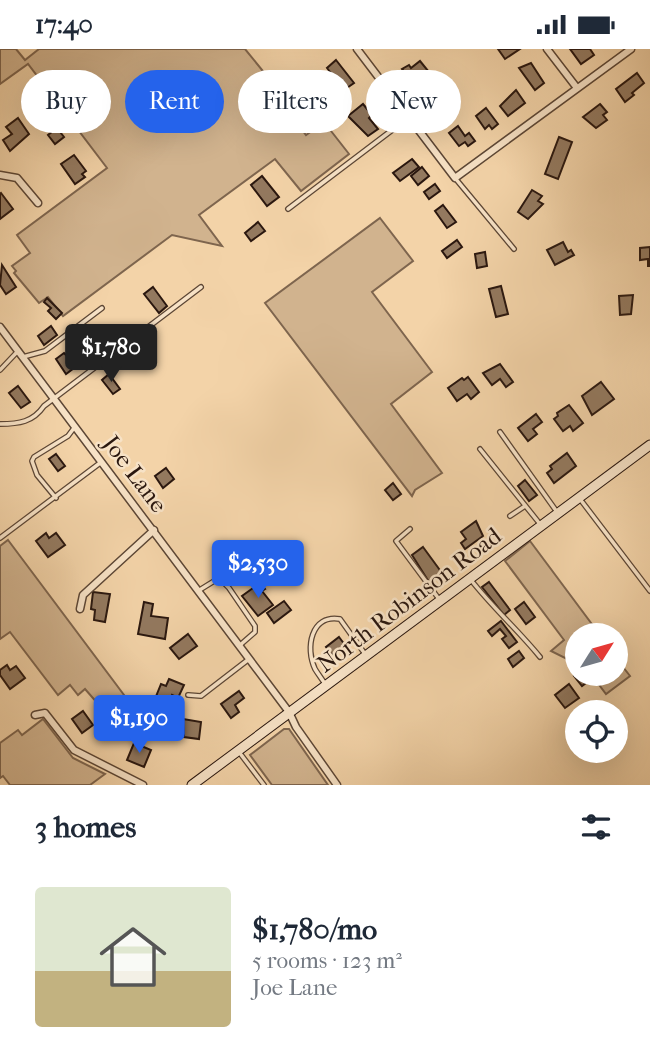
<!DOCTYPE html>
<meta charset="utf-8">
<style>
:root{--surface:#fff;--page:#f2f2f3;--text:#1f2937;--muted:#747a83;--line:#e0e1e3;--accent:#2563eb}
body{margin:0;font-family:"IM FELL French Canon",serif;background:var(--page);color:var(--text);height:100vh;display:flex;flex-direction:column;font-size:26px;white-space:nowrap}
*{box-sizing:border-box;margin:0}
p{font-size:23px;color:var(--muted)}
.icon{flex:none;width:38px;height:38px;fill:none;stroke:currentColor;stroke-width:2;stroke-linecap:round;stroke-linejoin:round}
.map{position:relative;height:736px;overflow:hidden}
.details{display:flex;flex-direction:column;background:var(--surface);flex:1}
.details>*{flex:none}
.banner{position:absolute;left:21px;top:21px;width:609px;height:63px;display:flex;gap:14px}
.needle{width:46px;rotate:53deg}
.fabs{position:absolute;left:565px;top:574px;display:grid;gap:14px}
.fabs a{display:grid;place-items:center;width:63px;height:63px;border-radius:50%;background:var(--surface);box-shadow:0 7px 28px #0002;font-size:35px}
.price{position:absolute;translate:-50% -60px;padding:0 16px;border-radius:7px;background:var(--accent);color:#fff;font-size:23px;line-height:46px;filter:drop-shadow(0 2px 4px #0008)}
.price::after{content:'';position:absolute;left:50%;top:42px;width:21px;height:16px;margin-left:-10px;background:inherit;clip-path:polygon(0 0,100% 0,50% 100%)}
.price.on{background:#222;color:#fff}
ul{padding:0;list-style:none}
li{display:flex;align-items:center;gap:21px;height:175px;padding:0 35px}
li+li{border-top:2px solid var(--line)}
li span{display:grid;place-items:center;flex:none;width:196px;height:140px;border-radius:7px;color:#555}
li>.icon{margin-inline-start:auto}
span .icon{width:84px;height:84px;fill:#fffc;stroke-width:1}
li b{font-size:30px}
h2{display:flex;justify-content:space-between;align-items:center;height:84px;padding:0 35px;font-size:30px}
.chip{padding:0 24px;border-radius:32px;background:var(--surface);box-shadow:0 7px 28px #0002;font-size:24px;line-height:63px}
.chip.on{background:var(--accent);color:#fff}
.status{display:flex;justify-content:space-between;align-items:center;height:49px;padding:0 35px;background:var(--surface);direction:ltr}
.status svg{height:19px;fill:currentColor}
.map>svg:first-child{display:block}
</style>
<div class="status"><b>17:40</b><svg viewBox="0 0 49 12"><path d="M0 12V9h3v3zM5 12V6h3v6zM10 12V3h3v9zM15 12V0h3v12zM26 1h20v11H26zM47 4h2v5h-2z"/></svg></div>
<div class="map">
<svg width="650" height="736" viewBox="0 0 650 736">
<rect width="100%" height="100%" fill="#f3d3a8"/>
<filter id="stains"><feTurbulence type="fractalNoise" baseFrequency=".00286" numOctaves="4"/><feColorMatrix values="0 0 0 0 .2 0 0 0 0 .09 0 0 0 0 .02 0 0 0 .5 -.17"/></filter>
<radialGradient id="worn" r=".72"><stop offset=".6" stop-color="#630" stop-opacity="0"/><stop offset="1" stop-color="#630" stop-opacity=".3"/></radialGradient>
<g fill="#d1b38e" stroke="#7e654e" stroke-width="2">
<polygon points="0,0 16,0 25,11 39,0 245,0 302,70 297,74 306,86 324,73 349,105 301,142 275,110 199,166 222,197 172,186 63,267 48,248 39,254 14,224 16,222 12,217 30,204 17,186 107,119 28,15 0,35"/>
<polygon points="380,169 413,212 372,243 432,323 391,355 442,424 415,441 412,447 265,254"/>
<polygon points="8,491 127,650 106,664 85,640 78,646 70,636 58,646 10,583 0,590 0,497"/>
<polygon points="530,492 600,586 578,586 577,615 551,602 564,591 505,512"/>
<polygon points="616,609 630,627 606,645 591,625 616,625"/>
<polygon points="43,670 73,709 105,725 90,736 10,736 3,727 0,729 0,694 18,681 22,686"/>
<polygon points="284,680 289,680 328,736 272,736 250,706"/>
</g>
<g fill="#93795f" stroke="#2a170f" stroke-width="2">
<polygon points="498,0 520,0 505,10"/>
<polygon points="570,0 590,0 594,6 581,15"/>
<polygon points="336,11 354,34 344,41 327,19"/>
<polygon points="420,12 429,23 414,34 402,20 409,16 411,19"/>
<polygon points="531,14 544,34 535,41 519,19"/>
<polygon points="637,24 644,34 632,44 634,46 625,53 616,40"/>
<polygon points="437,35 443,43 439,46 442,50 433,56 429,51 426,54 421,47"/>
<polygon points="516,41 525,54 508,67 500,57"/>
<polygon points="363,55 372,66 369,69 378,80 368,87 348,67"/>
<polygon points="600,55 607,63 603,66 607,71 596,79 583,68"/>
<polygon points="486,59 498,75 492,80 489,76 485,80 476,67"/>
<polygon points="18,69 29,85 10,102 3,91 12,85 6,78"/>
<polygon points="458,77 465,87 469,84 475,92 468,97 465,93 459,97 449,84"/>
<polygon points="57,79 64,88 55,95 48,86"/>
<polygon points="559,88 572,93 558,130 545,125"/>
<polygon points="74,106 86,122 82,125 85,128 75,135 61,115"/>
<polygon points="412,110 419,118 400,132 393,124"/>
<polygon points="422,118 429,127 418,136 411,127"/>
<polygon points="262,127 279,148 267,157 251,136"/>
<polygon points="435,135 440,142 429,150 424,143"/>
<polygon points="532,141 542,147 538,152 543,155 528,170 518,163"/>
<polygon points="1,144 13,160 0,170 0,145"/>
<polygon points="443,156 456,173 447,179 435,162"/>
<polygon points="258,173 265,182 251,192 245,184"/>
<polygon points="457,191 462,198 447,209 442,202"/>
<polygon points="563,193 568,203 571,201 574,206 555,216 547,201"/>
<polygon points="650,198 650,217 648,217 648,210 640,211 640,199"/>
<polygon points="485,203 487,217 477,219 475,205"/>
<polygon points="2,216 16,238 6,245 0,236"/>
<polygon points="501,237 508,265 496,268 489,240"/>
<polygon points="153,238 167,257 159,264 144,245"/>
<polygon points="633,246 631,265 620,266 619,247"/>
<polygon points="47,249 62,264 56,270 48,262 51,259 44,253"/>
<polygon points="51,277 57,286 44,296 38,287"/>
<polygon points="64,304 67,307 69,305 74,312 70,314 74,319 66,325 56,310"/>
<polygon points="500,315 513,333 506,338 500,330 492,336 483,324"/>
<polygon points="109,325 120,340 113,345 102,331"/>
<polygon points="468,328 479,343 471,350 467,345 457,352 448,339 462,329 464,331"/>
<polygon points="601,333 614,350 592,366 582,347"/>
<polygon points="18,337 30,353 21,359 9,344"/>
<polygon points="569,356 583,374 573,382 570,377 563,382 554,370 558,367 557,364"/>
<polygon points="536,365 542,373 533,380 537,385 528,392 518,379"/>
<polygon points="567,404 576,417 554,434 547,424 552,420 550,417"/>
<polygon points="56,405 65,417 58,422 49,410"/>
<polygon points="166,419 174,430 163,439 155,427"/>
<polygon points="525,431 537,446 529,452 518,437"/>
<polygon points="393,434 401,445 393,451 385,441"/>
<polygon points="145,439 150,445 152,443 154,446 152,448 159,457 155,461 141,442"/>
<polygon points="476,472 483,487 465,500 461,494 466,490 461,483"/>
<polygon points="46,484 49,489 56,484 65,496 48,508 36,492"/>
<polygon points="423,498 442,524 429,533 412,506"/>
<polygon points="489,533 510,561 504,566 482,538"/>
<polygon points="260,534 265,540 262,542 273,556 258,567 242,547"/>
<polygon points="93,543 110,545 105,573 94,571 95,561 91,560"/>
<polygon points="284,552 291,561 274,574 267,564"/>
<polygon points="144,553 153,555 151,567 168,569 165,590 138,585"/>
<polygon points="524,553 535,568 526,575 515,560"/>
<polygon points="501,572 517,593 509,599 502,590 506,587 500,580 492,587 488,582"/>
<polygon points="188,585 197,597 179,610 170,599"/>
<polygon points="339,588 345,596 332,606 326,598"/>
<polygon points="519,602 524,609 513,618 508,610"/>
<polygon points="7,616 10,621 16,617 25,629 10,640 0,626 0,621"/>
<polygon points="578,624 587,625 591,630 582,637 574,627"/>
<polygon points="169,630 184,636 178,649 172,646 166,661 153,655 161,635 166,637"/>
<polygon points="569,635 579,649 565,659 555,646"/>
<polygon points="239,642 244,649 235,656 239,663 231,669 221,655"/>
<polygon points="83,662 93,676 82,684 72,670"/>
<polygon points="183,670 201,673 199,690 184,688"/>
<polygon points="134,694 151,701 144,718 127,711"/>
</g>
<g fill="none" stroke-linecap="round" stroke-linejoin="round">
<g stroke="#5c4635" stroke-width="6">
<g id="lane">
<polyline points="455,129 514,200"/>
<polyline points="288,160 408,69"/>
<polyline points="23,308 45,302 102,259"/>
<polyline points="0,321 18,302"/>
<path d="M0,375C19,375 33,373 44,357L201,238"/>
<polyline points="500,383 557,463"/>
<polyline points="480,400 540,475"/>
<polyline points="56,449 37,426 32,412 34,408 68,387 74,379"/>
<polyline points="580,450 650,542"/>
<polyline points="510,467 525,457"/>
<polyline points="410,480 396,492 439,550"/>
<polyline points="0,489 100,414"/>
<path d="M471,531C493,559 518,581 540,608"/>
<polyline points="198,542 219,529 229,539 255,577 255,583 239,597"/>
<path d="M325,635C322,630 318,625 315,620C305,599 311,565 340,570L365,605"/>
<polyline points="188,646 201,647 249,610"/>
<polyline points="239,703 264,736"/>
</g>
</g>
<g stroke="#5c4635" stroke-width="9">
<g id="street">
<polyline points="357,0 455,129 631,0"/>
<polyline points="547,0 577,39"/>
<polyline points="0,126 17,129 38,154"/>
<polyline points="0,278 289,663 296,678 337,736"/>
<polyline points="80,560 83,546 154,481"/>
<polyline points="35,666 45,664 74,701 143,736"/>
</g>
</g>
<g stroke="#2a170f" stroke-width="11">
<polyline id="secondary" points="192,736 650,396"/>
</g>
<use href="#lane" stroke="#f7e2c6" stroke-width="3.5"/>
<use href="#street" stroke="#f7e2c6" stroke-width="6"/>
<use href="#secondary" stroke="#f7e2c6" stroke-width="9"/>
</g>
<g text-anchor="middle" dominant-baseline="central" stroke-width="5" stroke-linejoin="round" paint-order="stroke">
<g font-size="24" fill="#2a170f" stroke="#f7e2c6">
<text transform="translate(135 425) rotate(53)">Joe Lane</text>
<text transform="translate(409 551) rotate(-37)">North Robinson Road</text>
</g>
</g>
<rect width="100%" height="100%" filter="url(#stains)"/>
<rect width="100%" height="100%" fill="url(#worn)"/>
</svg>
<div class="fabs">
<a><svg class="needle" viewBox="-14 -14 28 28"><path d="M0-13l5 13h-10z" fill="#e53935"/><path d="M0 13l5-13h-10z" fill="#747a83"/></svg></a>
<a><svg class="icon" aria-label="locate" viewBox="0 0 24 24"><circle cx="12" cy="12" r="6"/><path d="M12 2v4M12 18v4M2 12h4M18 12h4"/></svg></a>
</div>
<b class="price on" style="left:111px;top:335px">$1,780</b>
<b class="price" style="left:258px;top:551px">$2,530</b>
<b class="price" style="left:139px;top:706px">$1,190</b>
<div class="banner">
<a class="chip">Buy</a>
<a class="chip on">Rent</a>
<a class="chip">Filters</a>
<a class="chip">New</a>
</div>
</div>
<section class="details">
<h2>3 homes<svg class="icon" aria-label="filters" viewBox="0 0 24 24"><path d="M4 7h16M4 17h16"/><circle cx="9" cy="7" r="2"/><circle cx="15" cy="17" r="2"/></svg></h2>
<ul>
<li><span style="background:linear-gradient(#dfe7d0 60%,#c2b280 0)"><svg class="icon" aria-label="home" viewBox="0 0 24 24"><path d="M3 11l9-7 9 7M6 9v11h12V9"/></svg></span><div><b>$1,780/mo</b><p>5 rooms · 123 m²</p><p>Joe Lane</p></div></li>
</ul>
</section>
